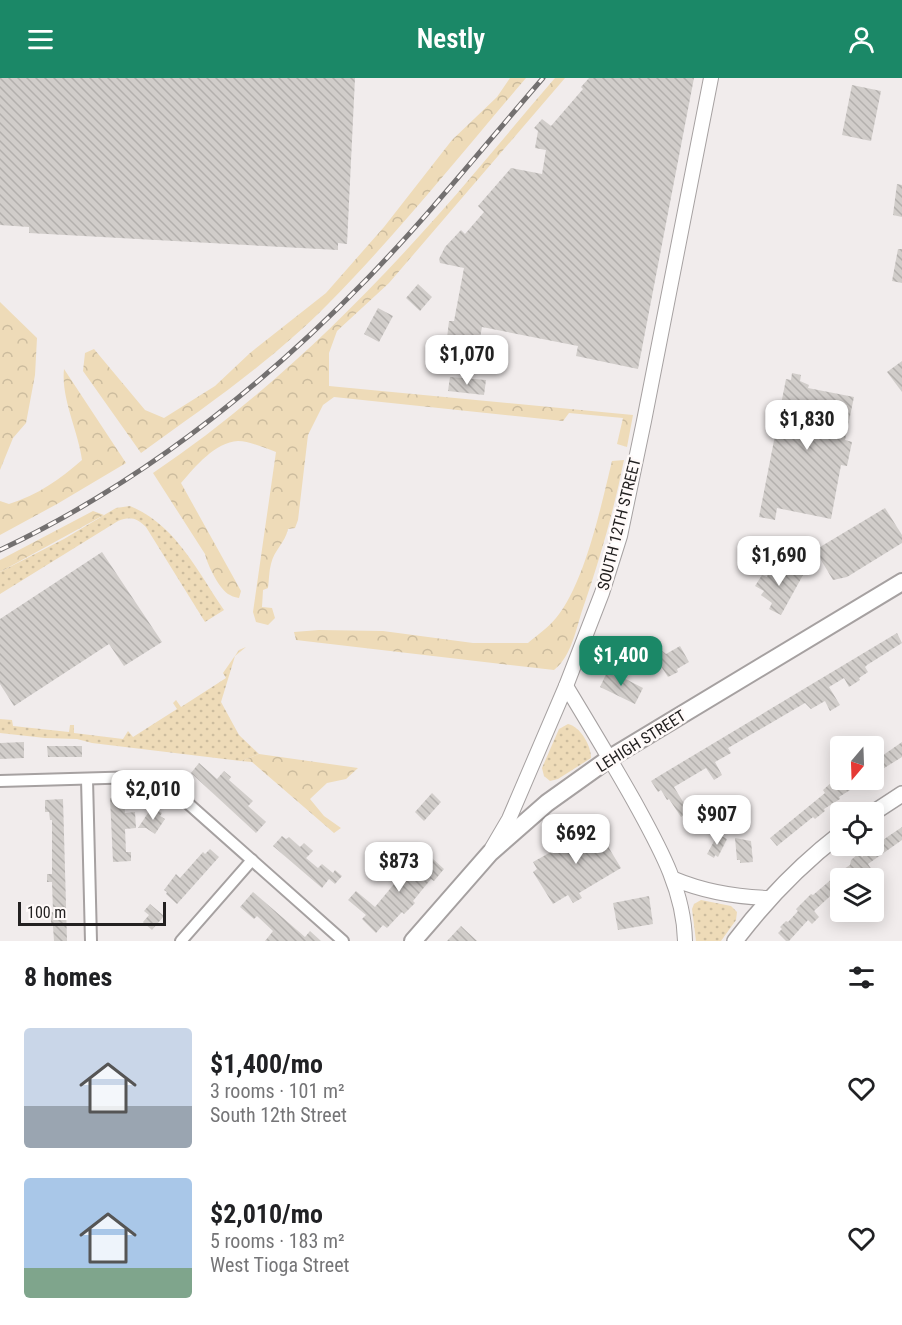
<!DOCTYPE html>
<meta charset="utf-8">
<style>
:root{--surface:#fff;--page:#f6f6f6;--text:#202124;--muted:#757577;--accent:#1b8867}
body{margin:0;font-family:"Roboto Condensed",sans-serif;background:var(--page);color:var(--text);height:100vh;display:flex;flex-direction:column;font-size:22px;white-space:nowrap}
*{box-sizing:border-box;margin:0}
p{font-size:20px;color:var(--muted)}
.icon{flex:none;width:33px;height:33px;fill:none;stroke:currentColor;stroke-width:2;stroke-linecap:round;stroke-linejoin:round}
.map{position:relative;height:863px;overflow:hidden}
.side{display:flex;flex-direction:column;background:var(--surface);flex:1}
.side>*{flex:none}
.needle{width:39px;rotate:199deg}
.controls{position:absolute;left:830px;top:658px;display:grid;gap:12px}
.controls a{display:grid;place-items:center;width:54px;height:54px;border-radius:6px;background:var(--surface);box-shadow:0 3px 15px #0003;font-size:30px}
.scale{position:absolute;left:18px;bottom:15px;width:148px;box-sizing:border-box;padding-left:6px;border:3px solid #232121;border-top:0;font-size:16px;line-height:21px;white-space:nowrap;color:#232121;-webkit-text-stroke:4px #fffaf9;paint-order:stroke}
.price{position:absolute;translate:-50% -51px;padding:0 14px;border-radius:12px;background:#fff;color:#222;font-size:20px;line-height:39px;filter:drop-shadow(0 2px 3px #0008)}
.price::after{content:'';position:absolute;left:50%;top:36px;width:18px;height:14px;margin-left:-9px;background:inherit;clip-path:polygon(0 0,100% 0,50% 100%)}
.price.current{background:var(--accent);color:#fff}
ul{padding:0;list-style:none}
li{display:flex;align-items:center;gap:18px;height:150px;padding:0 24px}
li span{display:grid;place-items:center;flex:none;width:168px;height:120px;border-radius:6px;color:#555}
li>.icon{margin-inline-start:auto}
span .icon{width:72px;height:72px;fill:#fffc;stroke-width:1}
li b{font-size:26px}
h2{display:flex;justify-content:space-between;align-items:center;height:72px;padding:0 24px;font-size:26px}
header{display:flex;justify-content:space-between;align-items:center;height:78px;padding:0 24px;background:var(--accent);color:#fff;font-size:27px;font-weight:600}
.map>svg:first-child{display:block}
</style>
<header><svg class="icon" aria-label="menu" viewBox="0 0 24 24"><path d="M4 6h16M4 12h16M4 18h16"/></svg>Nestly<svg class="icon" aria-label="person" viewBox="0 0 24 24"><circle cx="12" cy="8" r="4"/><path d="M4 21q1-7 8-7t8 7"/></svg></header>
<div class="map">
<svg width="902" height="863" viewBox="0 0 902 863">
<defs>
<pattern id="grass-dots" width="8" height="8" patternUnits="userSpaceOnUse" patternTransform="scale(1.5)"><rect width="8" height="8" fill="#eedbb8"/><path d="M2 2h.1M6 6h.1" fill="none" stroke="#ccbc9e" stroke-width="1.8" stroke-linecap="round"/></pattern>
<pattern id="forest-crowns" width="20" height="18" patternUnits="userSpaceOnUse" patternTransform="scale(1.5)"><rect width="20" height="18" fill="#eedbb8"/><path d="M2 6a3 3 0 1 1 6 0M12 15a3 3 0 1 1 6 0" fill="none" stroke="#ccbc9e"/></pattern>
<pattern id="building-back-hatch" width="6" height="6" patternUnits="userSpaceOnUse" patternTransform="scale(1.5)"><rect width="6" height="6" fill="#d1cdca"/><path d="M-1 5l2 2M0 0l6 6M5-1l2 2" fill="none" stroke="#b3b0ad"/></pattern>
</defs>
<rect width="100%" height="100%" fill="#f1ecec"/>
<g fill="url(#grass-dots)">
<path d="M130,428C175,446 198,494 224,532L205,544L146,449C137,440 130,438 118,443L0,516V494L64,461L116,430Z"/>
<polygon points="246,569 235,578 221,624 239,657 259,676 241,683 92,665 77,661 45,660 0,655 0,641 12,642 13,648 69,654 70,647 74,647 74,655 123,661 128,653 133,659 177,631 173,625 176,622 181,629 226,600 223,595 239,572"/>
<path d="M568,646C581,649 591,668 591,680L558,701L550,703L544,698L542,690L559,651Z"/>
<polygon points="701,822 731,828 737,834 736,842 721,863 696,863 692,831 694,826"/>
</g>
<g fill="url(#forest-crowns)">
<path d="M510,0H526C461,76 399,154 329,225C272,283 206,328 141,375L83,293L85,275L94,271L145,332L164,340L215,308L250,275L326,215L384,149L452,62L497,19Z"/>
<path d="M555,0H565L389,205L337,253L329,275V308L633,337L627,369L617,366L623,340L569,335L563,343L334,319L323,327L308,357L298,442L295,450L288,451C285,465 274,472 271,486C269,493 269,502 268,510L263,512L262,529L272,530L275,540L268,547L256,544L253,534L276,374C265,370 249,363 238,363C215,364 195,389 181,405L241,513L239,520C236,519 233,519 230,517C220,513 207,486 205,476L153,395C260,323 354,232 439,136C479,91 516,45 555,0Z"/>
<polygon points="0,224 37,260 35,297 26,345 13,360 0,392"/>
<path d="M64,291L126,385L57,426L0,457V423L9,426C38,417 60,401 82,382C78,352 61,321 64,291Z"/>
<path d="M624,382C614,432 600,481 583,530C576,550 572,578 554,592L296,562L294,554L319,552L383,553L473,565H528C537,557 548,550 556,540C585,505 601,428 612,383Z"/>
<polygon points="93,433 104,437 0,494 0,482"/>
<polygon points="259,676 358,690 346,701 327,705 310,721 324,738 341,750 334,755 252,684 241,683"/>
</g>
<g fill="url(#building-back-hatch)">
<polygon points="0,0 355,0 347,166 338,165 338,172 29,155 29,149 0,147"/>
<polygon points="589,0 694,0 638,291 576,278 578,268 482,249 479,265 447,260 449,243 454,243 464,190 440,185 439,181 445,169 461,152 465,156 484,134 478,128 511,90 542,96 546,72 535,70 538,53 534,50 542,41 551,48 583,11 581,9"/>
<polygon points="852,7 881,13 871,63 842,57"/>
<polygon points="897,106 902,107 902,139 893,137"/>
<polygon points="898,171 902,171 902,205 892,203"/>
<polygon points="418,206 432,219 420,233 406,220"/>
<polygon points="378,230 393,238 379,264 364,256"/>
<polygon points="902,283 902,314 887,294"/>
<polygon points="792,295 801,297 800,303 809,307 808,310 854,319 845,362 852,364 847,388 841,387 831,441 777,430 775,442 759,439 786,301 791,302"/>
<polygon points="450,299 486,302 484,317 448,313"/>
<polygon points="885,430 902,457 902,465 847,499 833,502 815,472"/>
<polygon points="102,474 162,564 124,588 109,566 14,628 0,606 0,541"/>
<polygon points="784,487 803,497 781,537 769,531 772,525 761,517 764,513 755,508 762,497 767,499 768,496 772,498 775,492"/>
<polygon points="897,555 902,565 867,587 865,589 868,594 859,600 860,602 849,609 844,600 829,609 840,627 830,633 825,623 811,631 805,625 728,670 731,675 715,684 722,697 714,702 706,690 674,709 685,727 692,723 698,733 686,740 684,737 681,739 669,721 667,722 661,712 658,714 651,703 659,698"/>
<polygon points="655,567 666,576 680,568 689,584 677,591 678,594 668,599 657,582 645,573"/>
<polygon points="608,592 643,610 635,626 600,609"/>
<polygon points="24,664 24,680 0,681 0,665"/>
<polygon points="902,664 902,679 873,697 873,670 879,680"/>
<polygon points="47,668 82,668 82,679 48,679"/>
<polygon points="199,685 217,701 224,693 231,699 229,702 253,723 248,728 266,744 256,755 191,695"/>
<polygon points="844,702 866,702 839,719 840,721 824,731 825,733 815,741 813,739 777,768 770,760 825,715 823,712 833,703 836,707"/>
<polygon points="432,715 441,724 424,743 415,734"/>
<polygon points="110,720 124,720 125,735 135,734 136,750 125,751 126,774 131,774 131,783 113,784"/>
<polygon points="63,721 67,863 54,863 53,848 51,848 51,834 53,834 52,804 47,804 47,796 52,796 52,742 50,742 49,734 45,734 45,722"/>
<polygon points="152,729 162,735 160,738 165,741 155,756 146,750 138,750"/>
<polygon points="586,746 589,751 595,747 621,790 579,815 582,820 573,825 568,817 553,826 533,794 537,791 533,784 567,765 563,759"/>
<polygon points="902,749 902,762 868,786 872,792 863,798 861,795 851,801 844,791 850,787 851,782 859,775 862,779 875,769 874,768"/>
<polygon points="718,756 727,761 718,779 715,777 714,780 707,776"/>
<polygon points="282,758 286,761 289,759 300,769 304,765 313,773 306,780 318,790 322,786 333,795 335,792 342,798 335,806 329,801 322,810 273,768"/>
<polygon points="735,760 751,763 753,784 740,785 740,782 737,782"/>
<polygon points="210,771 219,779 177,826 166,816 167,814 164,812 176,796 180,800 203,774 205,776"/>
<polygon points="423,772 444,791 434,803 431,801 413,823 415,825 404,836 402,834 387,850 383,847 376,855 362,841 366,837 348,822 356,813 375,829 399,800 396,797 403,789 405,791"/>
<polygon points="840,794 840,809 814,833 819,839 812,846 808,842 789,863 786,863 778,855 782,851 780,849 786,843 788,844 798,833 796,831 811,816 813,817"/>
<polygon points="253,814 305,859 310,853 321,863 265,863 273,853 257,838 254,841 240,829"/>
<polygon points="649,818 653,846 618,852 613,825"/>
<polygon points="150,826 164,838 152,852 143,844 149,837 144,833"/>
<polygon points="461,848 477,863 447,863"/>
</g>
<g fill="none" stroke-linecap="round" stroke-linejoin="round">
<g stroke="#a6a1a1" stroke-width="14">
<g id="minor">
<polyline points="87,701 91,863"/>
<polyline points="0,703 140,699 163,706 174,713 343,863"/>
<polyline points="181,863 252,782"/>
</g>
</g>
<g stroke="#a6a1a1" stroke-width="16">
<g id="tertiary">
<path d="M566,608C589,646 612,684 634,723C658,767 684,811 685,863"/>
<polyline points="492,770 509,741 566,608 602,515 620,458 644,343 711,0"/>
<path d="M674,801C705,814 736,819 769,820"/>
</g>
</g>
<g stroke="#a6a1a1" stroke-width="18">
<g id="secondary">
<polyline points="873,735 902,716"/>
<path d="M735,863C766,822 800,787 840,756"/>
</g>
</g>
<g stroke="#a6a1a1" stroke-width="20">
<polyline id="primary" points="413,863 490,775 547,725 610,680 902,504"/>
</g>
<use href="#minor" stroke="#fff" stroke-width="10"/>
<use href="#tertiary" stroke="#fff" stroke-width="14"/>
<use href="#secondary" stroke="#fff" stroke-width="15"/>
<use href="#primary" stroke="#fff" stroke-width="16"/>
<g stroke="#737070" stroke-width="5">
<path id="rail" d="M0,472C138,407 261,310 367,201C429,137 485,67 543,0"/>
</g>
<use href="#rail" stroke="#fffaf9" stroke-width="3" stroke-dasharray="9" stroke-linecap="butt"/>
</g>
<g text-anchor="middle" dominant-baseline="central" stroke-width="5" stroke-linejoin="round" paint-order="stroke">
<g font-size="16" fill="#232121" stroke="#fffaf9">
<text transform="translate(619 446) rotate(-76)">SOUTH 12TH STREET</text>
<text transform="translate(641 663) rotate(-32)">LEHIGH STREET</text>
</g>
</g>
</svg>
<div class="controls">
<a><svg class="needle" viewBox="-14 -14 28 28"><path d="M0-13l5 13h-10z" fill="#e53935"/><path d="M0 13l5-13h-10z" fill="#757577"/></svg></a>
<a><svg class="icon" aria-label="locate" viewBox="0 0 24 24"><circle cx="12" cy="12" r="6"/><path d="M12 2v4M12 18v4M2 12h4M18 12h4"/></svg></a>
<a><svg class="icon" aria-label="layers" viewBox="0 0 24 24"><path d="M12 4l9 5-9 5-9-5zM3 14l9 5 9-5"/></svg></a>
</div>
<div class="scale">100 m</div>
<b class="price" style="left:467px;top:308px">$1,070</b>
<b class="price" style="left:807px;top:373px">$1,830</b>
<b class="price" style="left:779px;top:509px">$1,690</b>
<b class="price current" style="left:621px;top:609px">$1,400</b>
<b class="price" style="left:153px;top:743px">$2,010</b>
<b class="price" style="left:717px;top:768px">$907</b>
<b class="price" style="left:576px;top:787px">$692</b>
<b class="price" style="left:399px;top:815px">$873</b>
</div>
<section class="side">
<h2>8 homes<svg class="icon" aria-label="filters" viewBox="0 0 24 24"><path d="M4 7h16M4 17h16"/><circle cx="9" cy="7" r="2"/><circle cx="15" cy="17" r="2"/></svg></h2>
<ul>
<li><span style="background:linear-gradient(#c9d6e8 65%,#9aa5b1 0)"><svg class="icon" aria-label="home" viewBox="0 0 24 24"><path d="M3 11l9-7 9 7M6 9v11h12V9"/></svg></span><div><b>$1,400/mo</b><p>3 rooms · 101 m²</p><p>South 12th Street</p></div><svg class="icon" aria-label="heart" viewBox="0 0 24 24"><path d="M12 20l-8-8c-3-5 5-10 8-4 3-6 11-1 8 4z"/></svg></li>
<li><span style="background:linear-gradient(#a9c7e8 75%,#7fa58c 0)"><svg class="icon" aria-label="home" viewBox="0 0 24 24"><path d="M3 11l9-7 9 7M6 9v11h12V9"/></svg></span><div><b>$2,010/mo</b><p>5 rooms · 183 m²</p><p>West Tioga Street</p></div><svg class="icon" aria-label="heart" viewBox="0 0 24 24"><path d="M12 20l-8-8c-3-5 5-10 8-4 3-6 11-1 8 4z"/></svg></li>
</ul>
</section>
